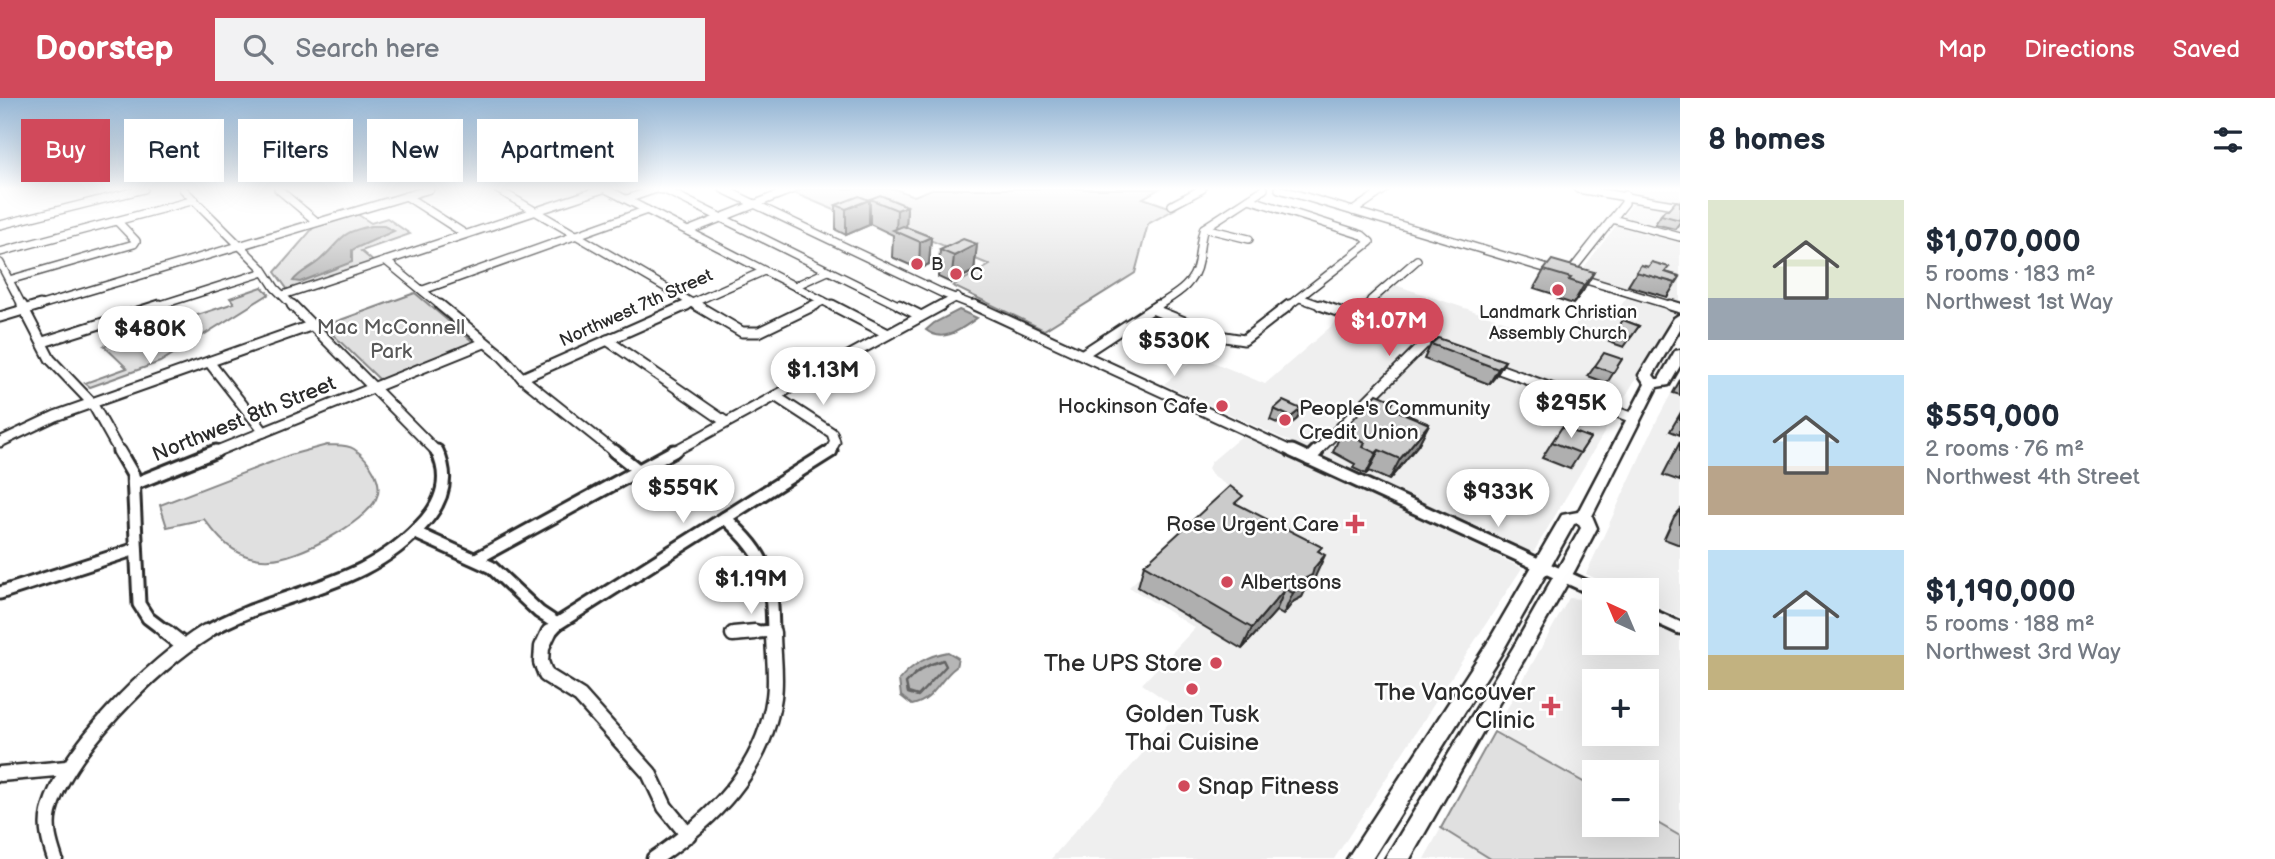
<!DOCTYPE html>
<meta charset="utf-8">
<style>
:root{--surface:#fff;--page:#f2f2f3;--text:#1f2937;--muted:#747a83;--accent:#d1495b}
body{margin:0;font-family:"Balsamiq Sans",sans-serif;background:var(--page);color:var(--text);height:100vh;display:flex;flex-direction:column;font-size:26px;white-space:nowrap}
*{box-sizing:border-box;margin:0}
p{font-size:23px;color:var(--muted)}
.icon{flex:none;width:38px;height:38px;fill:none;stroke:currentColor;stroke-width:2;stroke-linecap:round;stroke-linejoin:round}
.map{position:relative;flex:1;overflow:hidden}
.sheet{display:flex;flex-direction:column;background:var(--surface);width:595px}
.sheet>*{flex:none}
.top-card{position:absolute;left:21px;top:21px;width:665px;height:63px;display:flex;gap:14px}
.needle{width:46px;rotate:316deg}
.controls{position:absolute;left:1582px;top:480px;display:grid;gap:14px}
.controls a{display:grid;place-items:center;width:77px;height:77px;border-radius:0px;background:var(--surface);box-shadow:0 7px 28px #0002;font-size:35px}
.price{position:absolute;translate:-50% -60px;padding:0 16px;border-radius:24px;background:#fff;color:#222;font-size:23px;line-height:46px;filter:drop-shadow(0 2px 4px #0008)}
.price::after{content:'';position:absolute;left:50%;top:42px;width:21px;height:16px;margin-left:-10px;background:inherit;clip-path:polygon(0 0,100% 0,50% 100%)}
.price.on{background:var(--accent);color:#fff}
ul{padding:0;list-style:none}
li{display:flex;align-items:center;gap:21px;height:175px;padding:0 28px}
li span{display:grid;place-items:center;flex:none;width:196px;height:140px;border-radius:0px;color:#555}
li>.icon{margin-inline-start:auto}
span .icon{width:84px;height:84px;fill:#fffc;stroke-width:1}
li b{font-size:30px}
h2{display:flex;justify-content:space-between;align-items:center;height:84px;padding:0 28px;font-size:30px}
.pill{padding:0 24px;border-radius:0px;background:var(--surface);box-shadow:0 7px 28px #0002;font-size:24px;line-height:63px}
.pill.on{background:var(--accent);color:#fff}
header{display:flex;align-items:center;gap:42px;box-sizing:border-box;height:98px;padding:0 35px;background:var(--accent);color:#fff}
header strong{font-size:33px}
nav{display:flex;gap:38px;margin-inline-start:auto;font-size:24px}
.search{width:490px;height:63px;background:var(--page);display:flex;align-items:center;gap:18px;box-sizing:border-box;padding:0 24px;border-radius:0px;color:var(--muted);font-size:26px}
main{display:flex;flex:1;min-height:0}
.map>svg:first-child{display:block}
</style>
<header>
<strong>Doorstep</strong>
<div class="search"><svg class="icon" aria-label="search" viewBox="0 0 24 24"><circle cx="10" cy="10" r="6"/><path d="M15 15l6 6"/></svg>Search here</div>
<nav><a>Map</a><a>Directions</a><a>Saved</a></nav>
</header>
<main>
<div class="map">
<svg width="1680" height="761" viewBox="0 0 1680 761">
<rect width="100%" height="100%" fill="#fff"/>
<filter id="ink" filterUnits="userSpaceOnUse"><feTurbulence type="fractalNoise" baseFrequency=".0143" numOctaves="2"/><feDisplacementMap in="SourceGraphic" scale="14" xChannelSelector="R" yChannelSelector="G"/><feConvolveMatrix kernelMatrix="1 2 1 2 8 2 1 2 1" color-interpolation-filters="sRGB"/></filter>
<g filter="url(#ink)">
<g fill="#efefef" fill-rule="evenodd">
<polygon points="1561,91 1680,91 1680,206 1533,455 1164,286 1199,258 1265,286 1383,183 1564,243 1585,214 1611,222 1631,193 1578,177 1635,103 1612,97"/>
<polygon points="1680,279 1680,519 1647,504 1647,492 1620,492 1586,476 1657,322"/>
<polygon points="1244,336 1522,470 1334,761 1051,761 1180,612 1142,586 1195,530 1129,489 1232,391 1213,378 1208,370 1211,364"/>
<path d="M1569,500L1594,502V544H1647V525L1680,540V738L1647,719V674H1594V690L1494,634ZM1594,583H1647V635H1594Z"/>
<polygon points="1441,730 1491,761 1424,761"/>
</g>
<g fill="#e0e0e0" stroke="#868686" stroke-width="2">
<polygon points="805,91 895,91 914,98 932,91 1159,91 1143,100 1175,111 1148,126 1135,175 1044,232 953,188 990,167 870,117 858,122 794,95"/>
<polygon points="357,116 371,125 387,120 410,136 361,153 374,164 288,192 275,174 314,129"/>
<polygon points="262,189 269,196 160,264 90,289 85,285 127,270 104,248 234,205 230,200"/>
<polygon points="415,195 472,243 471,246 380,282 324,228"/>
<path d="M327,347C336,348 346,346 354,351C368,360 385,384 376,401C365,425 297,461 270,461C263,462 251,460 244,457C225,449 216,436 204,421L167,429L160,407L290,357Z"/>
<polygon points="1494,634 1594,690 1594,726 1647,726 1647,719 1680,738 1680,761 1491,761 1441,730"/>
</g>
<g fill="#b6b6b6" stroke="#7e7e7e" stroke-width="2">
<path d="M371,128H384L394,133L356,150L352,152V164L300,184L293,183C299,174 311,170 320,162C343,142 337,135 371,128Z"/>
<path d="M959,212L977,220C961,231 944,246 926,232L934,225Z"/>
<path d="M948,554L958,560L956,569C939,581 934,603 912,607L901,598L899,582C911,567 929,557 948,554Z"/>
</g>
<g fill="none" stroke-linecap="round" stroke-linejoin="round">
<path stroke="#636363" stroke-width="2.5" d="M943,562L946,568L918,598L908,595L906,585C916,573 928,566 943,562Z"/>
<g stroke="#2b2b2b" stroke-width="10">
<g id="minor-far3">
<polyline points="183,91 262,170 275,190 294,209"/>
<polyline points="278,91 317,124"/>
<polyline points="497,91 699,209"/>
<polyline points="606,91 835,209"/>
<polyline points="723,91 942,195 978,209"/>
<polyline points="1279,91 1558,174"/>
<polyline points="1578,91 1680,108"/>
<polyline points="406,98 465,136"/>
<polyline points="627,101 656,91 665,92 902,209"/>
<polyline points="1249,101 1362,137 1370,144 1287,209"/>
<polyline points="1172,107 1202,91"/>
<polyline points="1353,113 1385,91"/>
<polyline points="1612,121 1680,139"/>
<polyline points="0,127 144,91"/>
<polyline points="1204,130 1249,141"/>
<polyline points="688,133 793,91"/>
<polyline points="0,154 195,102"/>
<polyline points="386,163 442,209"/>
<polyline points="0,165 23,209"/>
<polyline points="1568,177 1625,105 1625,97"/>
<polyline points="1576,179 1676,209"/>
<polyline points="9,182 134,146 136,143 117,123"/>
<polyline points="795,188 828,173"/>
<polyline points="423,192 647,112"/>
<polyline points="283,197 603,91"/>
<polyline points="1300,200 1325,209"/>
<polyline points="34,209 430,91"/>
<polyline points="154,209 264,174"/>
<polyline points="683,209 764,173"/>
<polyline points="811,209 823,203"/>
<polyline points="939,209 957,199"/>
<path d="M1156,209C1174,197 1194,188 1198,164C1200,153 1200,141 1204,130L1264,91"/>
<polyline points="1368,209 1371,202 1417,162"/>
</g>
</g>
<g stroke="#2b2b2b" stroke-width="13">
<g id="minor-far2">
<polyline points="22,207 50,261 92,305 120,355"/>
<polyline points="292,207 438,355"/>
<polyline points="440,207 502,258 522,280 616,355"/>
<polyline points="696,207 742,234 759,234 815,207"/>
<polyline points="832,207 888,236"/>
<polyline points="899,207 921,218"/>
<polyline points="974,207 1295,355"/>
<polyline points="1320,207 1443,250"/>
<polyline points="1670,207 1680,210"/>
<polyline points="1152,211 1219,238 1244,242 1289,207"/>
<polyline points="0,219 40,207"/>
<polyline points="1362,222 1369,207"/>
<polyline points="607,242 726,324"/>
<polyline points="43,244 160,207"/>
<polyline points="1083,256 1158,207"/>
<polyline points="209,264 264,334"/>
<polyline points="1488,267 1633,320"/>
<polyline points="522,280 687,207"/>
<polyline points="775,298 832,335 835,344 829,355"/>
<polyline points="0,344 55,318 313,227"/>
<polyline points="212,355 484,245"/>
<polyline points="671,355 942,207"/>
<polyline points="1315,355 1426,244"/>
</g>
</g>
<g stroke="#2b2b2b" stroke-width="17">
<g id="minor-far1">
<polyline points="119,353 133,377 139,506 148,520 169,536"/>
<polyline points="614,353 638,372"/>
<polyline points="1292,353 1594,492"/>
<polyline points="1309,361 1317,353"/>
<polyline points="134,386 216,353"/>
<path d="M725,420C769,459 772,479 773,536"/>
<polyline points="416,435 491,469 539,514 557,526 548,536"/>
<polyline points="476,461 674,353"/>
<polyline points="0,495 136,451"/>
<polyline points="1647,515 1680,530"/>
<polyline points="557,526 831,353"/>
<path d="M203,536C279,490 362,495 426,422C444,401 449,378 437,353"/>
<polyline points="733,536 773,533"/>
</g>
</g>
<g stroke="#2b2b2b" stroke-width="19">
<g id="minor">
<polyline points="166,534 184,548"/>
<polyline points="549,534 542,549 541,564 546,577 580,598 649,675 665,709 688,737"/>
<polyline points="733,536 755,534"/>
<polyline points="0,676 67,670"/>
<path d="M55,761C50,746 45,730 49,714C64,654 154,566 206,534"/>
<path d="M654,761C712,722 764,672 774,599C777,577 773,556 773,534"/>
</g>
</g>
<g stroke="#2b2b2b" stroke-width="5">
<polygon id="highway" points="1680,216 1680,231 1653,277 1656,281 1659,281 1675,253 1680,252 1680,268 1669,287 1657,289 1592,418 1597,430 1575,472 1410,761 1385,761 1513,550 1581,430 1578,425 1574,426 1501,556 1372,761 1347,761 1487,546 1562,417 1578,414 1645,286 1639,277 1674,220"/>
</g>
<use href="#minor-far3" stroke="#fff" stroke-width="7"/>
<use href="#minor-far2" stroke="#fff" stroke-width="9"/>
<use href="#minor-far1" stroke="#fff" stroke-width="11"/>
<use href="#minor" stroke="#fff" stroke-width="14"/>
<use href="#highway" fill="#fff" fill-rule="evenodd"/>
</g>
<g fill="#afafaf" stroke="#2b2b2b" stroke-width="2">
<polygon points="870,101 907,108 906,129 931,139 929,166 919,171 892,159 893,137 870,126"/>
<polygon points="869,102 869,127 846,137 836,132 836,107"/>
<polygon points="1680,104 1680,124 1675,131 1655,126 1661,117"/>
<polygon points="977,146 974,173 951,185 938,179 940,152"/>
<polygon points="1641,167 1680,178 1667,199 1628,188"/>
<polygon points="1544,172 1594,174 1583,193 1573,206 1558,201 1560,198 1534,190"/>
<polygon points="1623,222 1639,228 1624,249 1609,244"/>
<polygon points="1431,246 1505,263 1496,278 1489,286 1424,261"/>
<polygon points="1622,261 1607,285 1588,278 1595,268"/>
<polygon points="1680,282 1680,297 1673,295"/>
<polygon points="1549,299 1592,301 1575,328 1540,314"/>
<polygon points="1394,303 1390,310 1429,326 1418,347 1389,382 1369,373 1366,376 1353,370 1355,366 1333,354 1342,333"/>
<polygon points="1274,311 1297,321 1287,329 1270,322"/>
<polygon points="1680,316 1680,337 1670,333"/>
<polygon points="1590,340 1570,371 1542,360 1552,344"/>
<polygon points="1680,344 1680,383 1663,377"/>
<polygon points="1239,407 1320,454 1315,479 1307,487 1302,499 1294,503 1283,517 1276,513 1242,551 1138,489 1144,467"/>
<polygon points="1680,412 1680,447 1664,441 1674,419"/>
</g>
<g fill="#8e8e8e" stroke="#2b2b2b" stroke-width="2">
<polygon points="869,102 869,127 846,137 846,111"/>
<polygon points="907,108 906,133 896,134 897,112"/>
<polygon points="931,139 929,166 919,171 920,144"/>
<polygon points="977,146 974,173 951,185 954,158"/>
<polygon points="1594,174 1583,193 1573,206 1584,187"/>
<polygon points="1505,263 1496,278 1489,286 1498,271"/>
<polygon points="1301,311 1297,321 1287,329 1291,319"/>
<polygon points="1429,326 1418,347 1389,382 1400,361"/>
<polygon points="1379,352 1369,373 1366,376 1376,355"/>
<polygon points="1325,457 1315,479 1308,487 1302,499 1294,503 1283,517 1293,495"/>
<polygon points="1285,491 1276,513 1242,551 1252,530"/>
</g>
<g fill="#cbcbcb" stroke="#2b2b2b" stroke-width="2">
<polygon points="880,97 907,108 897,112 870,101"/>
<polygon points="859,98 869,102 846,111 836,107"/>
<polygon points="1676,103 1680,104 1680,122 1661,117 1665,112 1668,112"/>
<polygon points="903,128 931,139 920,144 893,132"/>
<polygon points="963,141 977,146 954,158 940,152"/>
<polygon points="1552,162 1594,174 1584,187 1569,182 1571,180 1544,172"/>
<polygon points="1652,164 1669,169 1665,174 1680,179 1676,185 1636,174 1641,167 1648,169"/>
<polygon points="1623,222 1639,228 1631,239 1615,234"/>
<polygon points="1438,240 1505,263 1498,271 1431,246"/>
<polygon points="1604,255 1622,261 1613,275 1595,268"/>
<polygon points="1557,289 1592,301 1585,312 1549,299"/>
<polygon points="1377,296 1394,303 1388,309 1429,326 1400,361 1379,352 1376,355 1363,349 1365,345 1342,333"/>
<polygon points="1283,303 1301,311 1291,319 1274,311"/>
<polygon points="1562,329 1590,340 1580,355 1552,344"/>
<polygon points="1230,388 1243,398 1235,405 1322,449 1318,453 1325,457 1314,470 1312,477 1304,481 1293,495 1285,491 1252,530 1144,467"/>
</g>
</g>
<linearGradient id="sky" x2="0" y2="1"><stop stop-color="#94b5d4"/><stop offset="0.46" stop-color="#fff"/><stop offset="1" stop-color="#fff" stop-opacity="0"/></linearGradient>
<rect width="1680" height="197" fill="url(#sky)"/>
<g fill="#d1495b" stroke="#fff" stroke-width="2.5">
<circle cx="917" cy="166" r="7"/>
<circle cx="956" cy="176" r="7"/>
<circle cx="1558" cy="192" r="7"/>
<circle cx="1222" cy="308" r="7"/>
<circle cx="1285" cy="322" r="7"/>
<path d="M1351.5 415.5h7v7h7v7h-7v7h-7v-7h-7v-7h7z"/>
<circle cx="1227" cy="484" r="7"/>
<circle cx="1216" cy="565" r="7"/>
<circle cx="1192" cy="591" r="7"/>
<path d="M1547.5 597.5h7v7h7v7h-7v7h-7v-7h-7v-7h7z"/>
<circle cx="1184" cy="688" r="7"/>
</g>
<g text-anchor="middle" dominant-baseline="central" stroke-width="5" stroke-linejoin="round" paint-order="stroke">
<g font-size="18" fill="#2b2b2b" stroke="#fff" text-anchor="start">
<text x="931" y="166">B</text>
<text x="970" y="176">C</text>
<text x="1558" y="214" text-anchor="middle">Landmark Christian<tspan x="1558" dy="21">Assembly Church</tspan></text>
</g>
<g font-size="18" fill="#2b2b2b" stroke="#fff">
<text transform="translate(636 210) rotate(-24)">Northwest 7th Street</text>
</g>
<g font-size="21" fill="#585858" stroke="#fff">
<text x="391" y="229">Mac McConnell<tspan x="391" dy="24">Park</tspan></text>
</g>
<g font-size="21" fill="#2b2b2b" stroke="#fff" text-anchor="end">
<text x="1208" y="308">Hockinson Cafe</text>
<text x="1299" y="310" text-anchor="start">People's Community<tspan x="1299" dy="24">Credit Union</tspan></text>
<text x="1339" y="426">Rose Urgent Care</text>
<text x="1241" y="484" text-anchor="start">Albertsons</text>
</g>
<g font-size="21" fill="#2b2b2b" stroke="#fff">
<text transform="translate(244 321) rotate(-22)">Northwest 8th Street</text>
</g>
<g font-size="24" fill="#2b2b2b" stroke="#fff" text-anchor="end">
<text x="1202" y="565">The UPS Store</text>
<text x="1535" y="594">The Vancouver<tspan x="1535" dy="28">Clinic</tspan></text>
<text x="1192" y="616" text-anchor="middle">Golden Tusk<tspan x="1192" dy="28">Thai Cuisine</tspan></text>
<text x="1198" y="688" text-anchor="start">Snap Fitness</text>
</g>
</g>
</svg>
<div class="controls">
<a><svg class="needle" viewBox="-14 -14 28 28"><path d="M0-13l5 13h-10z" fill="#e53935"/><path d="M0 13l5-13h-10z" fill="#747a83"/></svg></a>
<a>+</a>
<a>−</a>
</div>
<b class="price on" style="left:1389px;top:260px">$1.07M</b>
<b class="price" style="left:150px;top:268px">$480K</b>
<b class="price" style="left:1174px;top:280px">$530K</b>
<b class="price" style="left:823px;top:309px">$1.13M</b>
<b class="price" style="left:1571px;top:342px">$295K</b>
<b class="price" style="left:683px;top:427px">$559K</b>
<b class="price" style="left:1498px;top:431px">$933K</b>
<b class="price" style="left:751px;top:518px">$1.19M</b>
<div class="top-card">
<a class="pill on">Buy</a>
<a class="pill">Rent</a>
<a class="pill">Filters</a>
<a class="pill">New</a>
<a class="pill">Apartment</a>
</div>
</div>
<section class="sheet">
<h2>8 homes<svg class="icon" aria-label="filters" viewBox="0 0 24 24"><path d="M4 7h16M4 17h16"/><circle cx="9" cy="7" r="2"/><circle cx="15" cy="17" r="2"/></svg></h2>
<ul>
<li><span style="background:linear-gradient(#dfe7d0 70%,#9aa5b1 0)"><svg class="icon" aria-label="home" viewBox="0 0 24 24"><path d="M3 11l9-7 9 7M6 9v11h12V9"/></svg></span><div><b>$1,070,000</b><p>5 rooms · 183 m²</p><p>Northwest 1st Way</p></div></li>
<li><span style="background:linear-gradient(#bfe0f5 65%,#b9a48a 0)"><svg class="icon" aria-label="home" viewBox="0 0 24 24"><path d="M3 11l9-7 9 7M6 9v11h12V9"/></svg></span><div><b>$559,000</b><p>2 rooms · 76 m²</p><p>Northwest 4th Street</p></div></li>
<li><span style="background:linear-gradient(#bfe0f5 75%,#c2b280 0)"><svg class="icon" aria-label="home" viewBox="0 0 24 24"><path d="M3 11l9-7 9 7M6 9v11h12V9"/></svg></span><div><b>$1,190,000</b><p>5 rooms · 188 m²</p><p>Northwest 3rd Way</p></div></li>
</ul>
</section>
</main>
